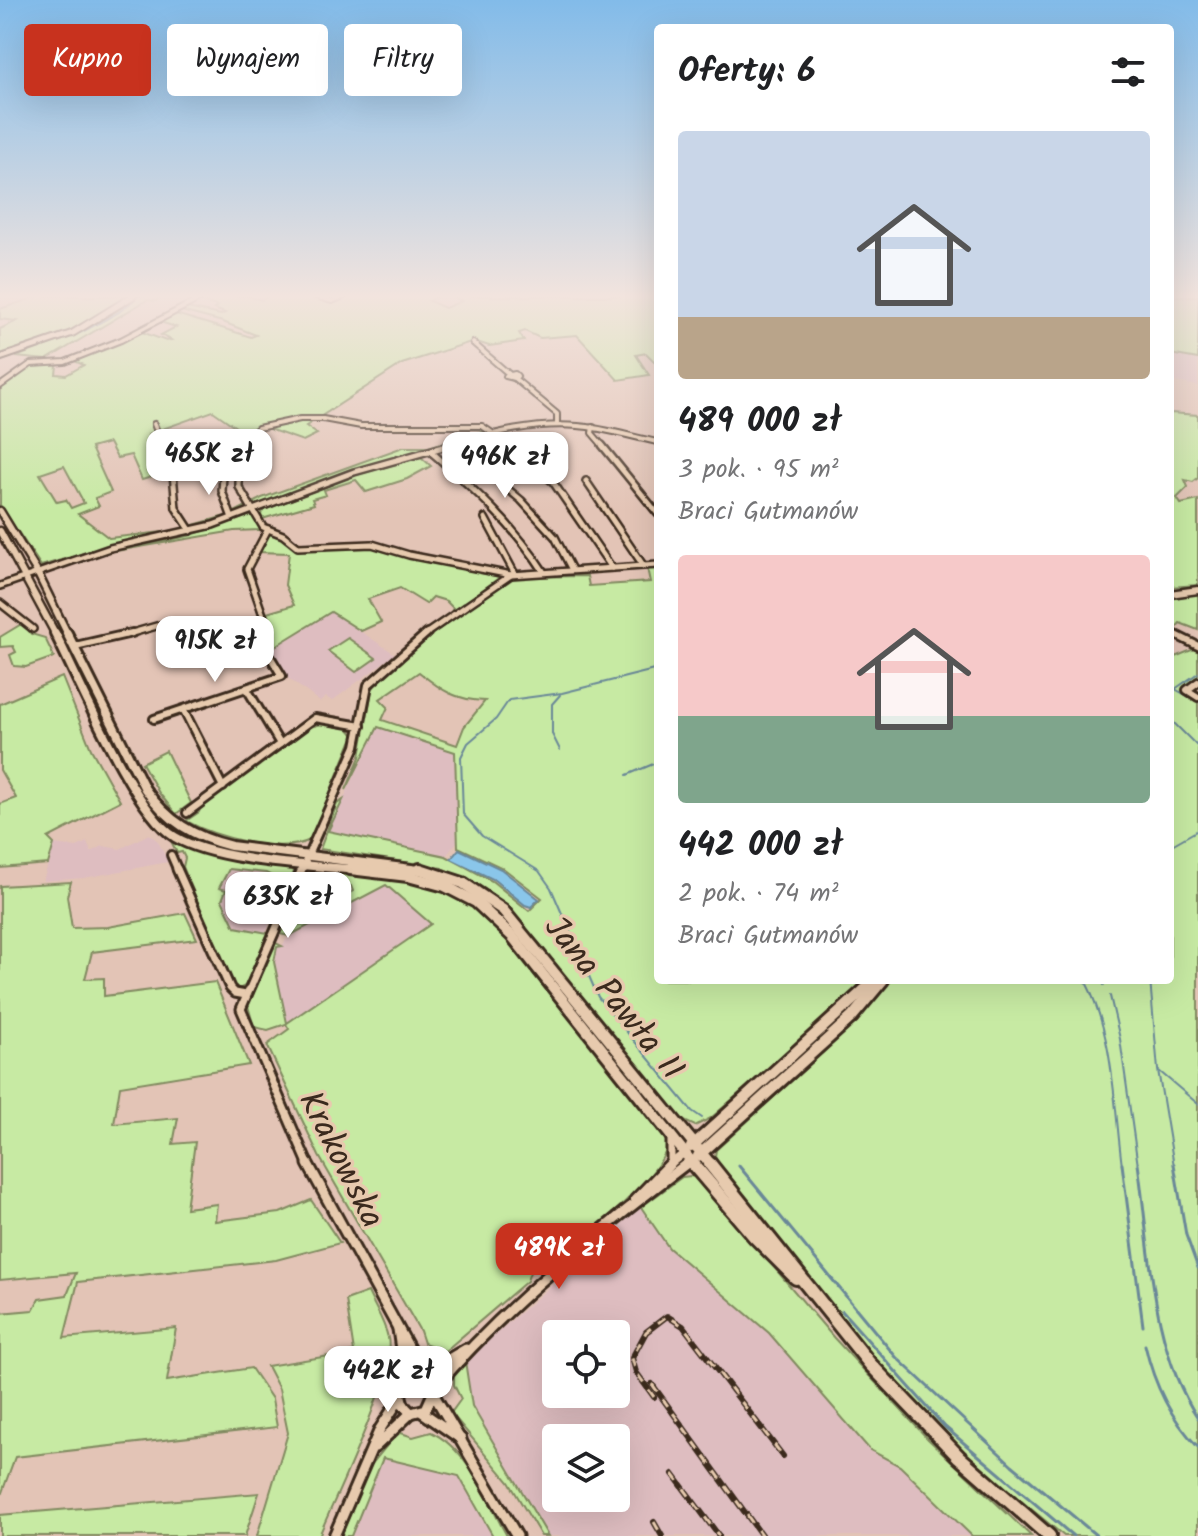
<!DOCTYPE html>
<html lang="pl">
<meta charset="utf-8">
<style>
:root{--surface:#fff;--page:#f2f2f2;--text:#202124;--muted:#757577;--accent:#c8321e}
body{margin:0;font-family:Kalam,sans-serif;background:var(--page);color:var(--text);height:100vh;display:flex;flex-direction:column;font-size:30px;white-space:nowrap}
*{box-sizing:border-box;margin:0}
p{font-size:26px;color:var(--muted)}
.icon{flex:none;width:44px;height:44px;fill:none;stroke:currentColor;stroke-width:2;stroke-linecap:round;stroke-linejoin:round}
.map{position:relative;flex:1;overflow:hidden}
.details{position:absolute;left:654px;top:24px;width:520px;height:960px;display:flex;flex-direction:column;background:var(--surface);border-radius:8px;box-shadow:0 8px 32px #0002}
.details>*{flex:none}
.hud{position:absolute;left:24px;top:24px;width:510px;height:72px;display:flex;gap:16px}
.tools{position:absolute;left:542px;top:1320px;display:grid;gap:16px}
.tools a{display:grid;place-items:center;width:88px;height:88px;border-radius:8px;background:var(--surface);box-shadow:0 8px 32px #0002;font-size:40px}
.price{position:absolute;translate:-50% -68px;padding:0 18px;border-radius:16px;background:#fff;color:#222;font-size:26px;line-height:52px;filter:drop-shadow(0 2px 4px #0008)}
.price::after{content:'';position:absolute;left:50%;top:48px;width:24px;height:18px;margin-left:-12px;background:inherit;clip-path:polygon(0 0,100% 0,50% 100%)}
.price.selected{background:var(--accent);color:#fff}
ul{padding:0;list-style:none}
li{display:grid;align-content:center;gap:16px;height:424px;padding:0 24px}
li span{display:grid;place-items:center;height:248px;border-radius:8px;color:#555}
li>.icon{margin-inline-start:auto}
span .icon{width:144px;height:144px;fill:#fffc;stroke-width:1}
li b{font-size:34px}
h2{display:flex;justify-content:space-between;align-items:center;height:96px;padding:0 24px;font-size:34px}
.chip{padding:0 28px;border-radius:8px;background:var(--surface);box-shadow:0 8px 32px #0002;font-size:28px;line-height:72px}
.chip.selected{background:var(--accent);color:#fff}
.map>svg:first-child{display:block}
</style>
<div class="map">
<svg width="1198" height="1536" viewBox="0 0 1198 1536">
<rect width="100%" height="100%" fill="#e3c4b6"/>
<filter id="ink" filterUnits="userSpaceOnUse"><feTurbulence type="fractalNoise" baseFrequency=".0125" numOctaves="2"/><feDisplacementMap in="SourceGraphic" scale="16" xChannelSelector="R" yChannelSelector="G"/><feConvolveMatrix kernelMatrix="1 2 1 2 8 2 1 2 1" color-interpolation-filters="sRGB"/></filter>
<g filter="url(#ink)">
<g fill="#debdc0" fill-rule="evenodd">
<polygon points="1170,354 1198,359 1198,386 1170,381"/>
<polygon points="331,612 395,654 332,701 326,697 320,702 284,675 269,650"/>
<polygon points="378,727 455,752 457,842 446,856 328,831"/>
<polygon points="149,834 158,841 168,862 84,878 43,881 54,844 77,847 87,842 91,852 103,846 120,849"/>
<polygon points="205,863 291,874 252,965"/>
<polygon points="316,877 386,885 432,924 286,1023 274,962 277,947 282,946 288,937 283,933 303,887"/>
<path d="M641,1207L669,1248L770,1332L870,1450L900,1466L972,1536H548L472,1406L465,1361ZM556,1334H616V1394H556ZM556,1438H616V1498H556Z"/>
<polygon points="383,1458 459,1476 493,1536 351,1536"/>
</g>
<g fill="#c7eaa3" stroke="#818a60" stroke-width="2" fill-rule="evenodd">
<polygon points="39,296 130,296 65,333 0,354 0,329 17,321 0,319 0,309"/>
<polygon points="138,296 161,296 156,301 147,300 46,360 16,357 77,334 106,319"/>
<path d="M202,296H247L262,300L268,296H438L429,301L445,308L462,301L452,296H658V365L646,353L636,355L649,375L618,380L577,335L540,338L525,331L519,333L524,341L489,346L474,341L402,364L306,426L317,434L303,441L266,428L243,432L213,411L148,434L161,474L142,480L131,455L117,458L109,443L91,448L111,492L95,498L99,506L78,514L109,538L172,531L229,515L262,498L403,447H428L486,430L353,470L211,523L114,544L41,566L0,505V388L35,364L64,363L57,366L56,374L66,375L84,365L72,360L142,332L166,341L171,340L161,335L176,327L160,322L176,314L251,337L256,335L223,322L181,311L187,308L221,315L225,313L214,309L217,306L199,301ZM64,466L84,503L71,508L66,500L57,502L40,474Z"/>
<polygon points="1170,296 1198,296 1198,359 1170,354"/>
<polygon points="1170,413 1198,415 1198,478 1193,482 1185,480 1188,487 1177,498 1181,504 1198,500 1198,585 1170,587"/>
<polygon points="421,457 431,466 407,479 366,492 356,480 324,490 326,495 312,499 314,504 262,519 261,514 264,510 356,475"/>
<polygon points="249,516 254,516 260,530 234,531 116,551 188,536"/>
<polygon points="270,531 297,548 371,546 417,559 500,577 450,614 453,608 446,601 433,597 426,604 400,588 368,599 381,622 361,631 331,612 269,650 273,633 267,613 294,605 285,585 289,553 258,552"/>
<path d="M647,568H658V980H869L711,1118L695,1126L680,1119L539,943L501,901L485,889L442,868L320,849L337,804L343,800L328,831L446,856L492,881L529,911L542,898L503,868L458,847L455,752L378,727L346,790L360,757L372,690L379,678L401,657L511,577L587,576L589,586L650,582ZM419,672C442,691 456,700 485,701L464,727L457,745L382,720L388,707L380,699Z"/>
<polygon points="1198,593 1198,630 1180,623 1174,630 1170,628 1170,599"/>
<polygon points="23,623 31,634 45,638 54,657 26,667 14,666 10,655 16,652 13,646 0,647 0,637"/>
<polygon points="348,638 376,658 356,672 328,651"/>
<polygon points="1194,649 1198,651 1198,684 1189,691 1198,698 1198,1536 1064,1536 980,1467 893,1380 721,1170 715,1156 716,1150 857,1021 891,980 1170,980 1170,659"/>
<polygon points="62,677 91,749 120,801 48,838 54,844 48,864 0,868 0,804 16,798 0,770 0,704"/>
<path d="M322,724L348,728L354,735L310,840C281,855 215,837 186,821L199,812L201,806L305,728Z"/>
<polygon points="166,751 191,803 176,814 159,793 142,763"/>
<polygon points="171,841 223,859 284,865 294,871 292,879 283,882 266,873 229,869 219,888 226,890 222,900 235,927 268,933 245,986 239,989 233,986 183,867 185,858 182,852 177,853"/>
<path d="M318,870C382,877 434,877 488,917L668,1142C667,1174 571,1249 545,1272L540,1266L530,1272L527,1281L445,1351L424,1343L420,1331L319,1156L267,1045L289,1029L286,1024L268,1030L254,1027L248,1006L276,943L282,946L277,947L274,962L287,1023L431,924L386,885L289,936L280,934L285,924H304L336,908L333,902L353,891L351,886L319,883L307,892L297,914L292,915L291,911L307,875Z"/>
<polygon points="71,882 67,896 72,928 108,927 185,913 197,939 92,952 85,979 104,978 104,996 215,982 249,1065 120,1086 114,1124 178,1118 173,1144 195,1142 186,1208 217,1204 215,1221 280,1213 311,1200 340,1243 276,1260 78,1282 64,1338 176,1328 167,1381 251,1368 272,1399 277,1427 15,1457 0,1498 0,1313 33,1310 39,1299 67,1295 76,1273 0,1280 0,886"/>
<polygon points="691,1176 699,1179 834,1338 928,1439 1031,1536 972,1536 900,1466 870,1450 769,1333 669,1248 641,1207 682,1177"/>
<path d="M368,1292C374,1306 385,1322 388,1338C396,1374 335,1497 319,1536H257L288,1433L279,1389L267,1366L354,1352L346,1300Z"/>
<polygon points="465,1361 472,1406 548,1536 541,1536 509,1482 451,1413 461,1399 454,1385 454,1372"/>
<path d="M398,1432L413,1437L431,1432C468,1449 487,1501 507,1536H493L459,1476L383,1458L351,1536H341L370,1466Z"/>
<polygon points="259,1493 245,1536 0,1536 0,1515"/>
</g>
<polygon fill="#8ac6ea" stroke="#6a8898" stroke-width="2" points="459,849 501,869 539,899 531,907 525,905 493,879 451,859"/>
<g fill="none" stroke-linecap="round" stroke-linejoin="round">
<g stroke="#6a8898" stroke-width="2">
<polyline points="80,333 119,312 139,296"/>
<polyline points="658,669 562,693 509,700 496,719 468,743 461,757 463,814 482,836 539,871 551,888 598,997 692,1111 702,1118"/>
<polyline points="1198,673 1175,689 1198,702"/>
<polyline points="560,695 552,704 552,734 560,750"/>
<polyline points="1170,719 1198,747"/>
<polyline points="627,775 658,762"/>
<polyline points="1170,846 1198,830"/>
<path d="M1085,980C1114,1035 1114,1105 1122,1166"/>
<polyline points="1101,980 1104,985"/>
<polyline points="1150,980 1158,1070 1174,1166"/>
<polyline points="1110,996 1120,1039 1138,1166"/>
<polyline points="1159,1071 1198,1104"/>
<polyline points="722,1142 836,1038"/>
</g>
<g stroke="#6a8898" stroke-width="3">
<polyline points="1122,1164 1143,1326"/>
<path d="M1138,1164C1150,1247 1151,1348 1198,1418"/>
<polyline points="1174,1164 1186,1235 1198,1268"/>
<polyline points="739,1166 896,1357 1012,1465 1097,1536"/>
<polyline points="842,1311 945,1427 1073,1536"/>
<path d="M1145,1345C1154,1385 1170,1418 1198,1447"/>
</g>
<g stroke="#3b2a1e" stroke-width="8">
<g id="minor-far4">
<polyline points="315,296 332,301 344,296"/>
<polyline points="473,343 509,374"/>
<polygon points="515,374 517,376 514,378 506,376"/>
<polyline points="514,378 557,414 557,425"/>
<polyline points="0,386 31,364 65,362 121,340 205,296"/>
<polyline points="154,424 163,447"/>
<polyline points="593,427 592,433 604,447"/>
<polyline points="453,444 457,447"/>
<polyline points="247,447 247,437 258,428 300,419 323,419 361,426 482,426 513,447"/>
<path d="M443,447C488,435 531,422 578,426C605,428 632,437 658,442"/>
</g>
</g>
<g stroke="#3b2a1e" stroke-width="10">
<g id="minor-far3">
<polyline points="162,445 173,473 176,508 191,531"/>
<polyline points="247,445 239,465 239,487 263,527 283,535 298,547 372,544 409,555 511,575 658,565"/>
<polyline points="455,445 521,500 555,537 572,570"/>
<polyline points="510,445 553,482 612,568"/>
<polyline points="602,445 658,514"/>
<path d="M430,451C473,488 513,524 544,572"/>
<polyline points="223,476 222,491 232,518"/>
<polyline points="586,481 643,565"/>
<polyline points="485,518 515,574"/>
<polyline points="268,529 247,569 270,635"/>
<polyline points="0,586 110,548 213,525 354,472 450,445"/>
<polyline points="0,603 33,629"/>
<polyline points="1170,632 1176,635"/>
<polyline points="125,635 160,625 233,630 269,625"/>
<polyline points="424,635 511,575"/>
</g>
</g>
<g stroke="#3b2a1e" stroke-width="12">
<g id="minor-far2">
<polyline points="1172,633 1198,646"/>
<polyline points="75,646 132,633"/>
<polyline points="1198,682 1187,690 1198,697"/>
<polyline points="247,689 280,744"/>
<polyline points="184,711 223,787"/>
<polyline points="154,719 282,676 268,653 270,633"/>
<polyline points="187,813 315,718 361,726"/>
<polyline points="171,855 178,871"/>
<polyline points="301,871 356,746 368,685 427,633"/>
</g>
</g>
<g stroke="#3b2a1e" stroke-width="13">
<g id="minor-far1">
<polyline points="177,869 230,988 235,993 246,995"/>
<polyline points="302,869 241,1009 309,1166"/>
<polyline points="671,1140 671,1164"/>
<polyline points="668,1166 684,1153"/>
<polyline points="684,1166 691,1161"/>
</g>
</g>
<g stroke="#3b2a1e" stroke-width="15">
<g id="minor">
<polyline points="308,1164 421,1370"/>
<polyline points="635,1200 670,1164"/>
<polyline points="398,1329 405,1377"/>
<path d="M417,1370L429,1375L434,1391L426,1409L411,1413C394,1399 400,1381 417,1370Z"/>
<polyline points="427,1372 466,1349"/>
<path d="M435,1388C506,1305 599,1230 686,1164"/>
<polyline points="434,1395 517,1536"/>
<polyline points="422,1412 461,1439"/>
<polyline points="375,1447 411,1413"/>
<polyline points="334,1536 380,1429 400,1398"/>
</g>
</g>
<g stroke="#3b2a1e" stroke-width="9">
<polyline id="major-far4" points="0,358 73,333 133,296"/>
</g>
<g stroke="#3b2a1e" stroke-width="11">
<g id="major-far3">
<polyline points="0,511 37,572 68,635"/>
<polyline points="0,531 56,635"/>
<polyline points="1170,594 1198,590"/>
</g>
</g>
<g stroke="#3b2a1e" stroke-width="14">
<g id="major-far2">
<path d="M55,633C79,680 134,813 175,837C217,862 315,865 366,871"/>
<path d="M67,633L145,789C167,821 194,837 231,846L427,871"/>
</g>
</g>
<g stroke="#3b2a1e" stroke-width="16">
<g id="major-far1">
<polyline points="350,869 408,876 445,886 476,902 512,936 695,1166"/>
<polyline points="420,869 463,883 503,910 712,1166"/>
<polyline points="691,1147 875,980"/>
<polyline points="698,1156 852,1017 883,980"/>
</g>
</g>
<g stroke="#3b2a1e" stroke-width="18">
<g id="major">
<polyline points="693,1164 755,1237 796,1278"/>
<polyline points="710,1164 870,1364 959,1457 1049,1536"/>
</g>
</g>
<use href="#minor-far4" stroke="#e7caae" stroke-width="4"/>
<use href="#minor-far3" stroke="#e7caae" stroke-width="5"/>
<use href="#minor-far2" stroke="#e7caae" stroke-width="6"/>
<use href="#minor-far1" stroke="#e7caae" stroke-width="7"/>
<use href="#minor" stroke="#e7caae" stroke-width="9"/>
<use href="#major-far4" stroke="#e7caae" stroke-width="5"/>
<use href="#major-far3" stroke="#e7caae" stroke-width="6"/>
<use href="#major-far2" stroke="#e7caae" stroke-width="8"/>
<use href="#major-far1" stroke="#e7caae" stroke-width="10"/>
<use href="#major" stroke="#e7caae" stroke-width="12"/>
<g stroke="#3b2a1e" stroke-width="6">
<g id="rail">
<polyline points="652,1384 762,1536"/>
<polyline points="654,1397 636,1372 632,1358 646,1332 667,1316 683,1326 783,1456"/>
<polyline points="673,1474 719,1536"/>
<polyline points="654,1522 662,1536"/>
</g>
</g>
<use href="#rail" stroke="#e7caae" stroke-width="3" stroke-dasharray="9" stroke-linecap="butt"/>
</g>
</g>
<linearGradient id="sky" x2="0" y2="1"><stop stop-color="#82bbe9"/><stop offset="0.58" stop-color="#f2e4de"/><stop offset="1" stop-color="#f2e4de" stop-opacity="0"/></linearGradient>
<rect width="1198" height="511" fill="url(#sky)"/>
<g text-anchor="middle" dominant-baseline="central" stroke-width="7" stroke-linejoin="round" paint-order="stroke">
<g font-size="34" fill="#3b2a1e" stroke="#e7caae">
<text transform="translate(613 999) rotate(51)">Jana Pawła II</text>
<text transform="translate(340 1160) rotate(63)">Krakowska</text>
</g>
</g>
</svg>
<div class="tools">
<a><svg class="icon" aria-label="locate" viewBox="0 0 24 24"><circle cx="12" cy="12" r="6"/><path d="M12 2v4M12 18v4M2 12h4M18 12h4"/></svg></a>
<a><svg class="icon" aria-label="layers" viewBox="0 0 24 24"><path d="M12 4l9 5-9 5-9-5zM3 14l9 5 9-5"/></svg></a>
</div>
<b class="price" style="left:209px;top:497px">465K zł</b>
<b class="price" style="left:505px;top:500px">496K zł</b>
<b class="price" style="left:215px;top:684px">915K zł</b>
<b class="price" style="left:288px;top:940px">635K zł</b>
<b class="price selected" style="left:559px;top:1291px">489K zł</b>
<b class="price" style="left:388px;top:1414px">442K zł</b>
<div class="hud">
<a class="chip selected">Kupno</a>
<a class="chip">Wynajem</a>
<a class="chip">Filtry</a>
</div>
<section class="details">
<h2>Oferty: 6<svg class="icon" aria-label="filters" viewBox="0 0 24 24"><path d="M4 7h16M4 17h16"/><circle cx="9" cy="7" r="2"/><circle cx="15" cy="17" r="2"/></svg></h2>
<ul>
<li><span style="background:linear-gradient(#c9d6e8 75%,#b9a48a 0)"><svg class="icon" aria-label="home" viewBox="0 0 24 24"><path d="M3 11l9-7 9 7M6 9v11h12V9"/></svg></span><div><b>489 000 zł</b><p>3 pok. · 95 m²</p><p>Braci Gutmanów</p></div></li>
<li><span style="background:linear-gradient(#f6c9c9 65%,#7fa58c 0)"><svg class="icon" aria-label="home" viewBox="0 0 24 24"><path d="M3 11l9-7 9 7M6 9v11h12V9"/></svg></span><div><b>442 000 zł</b><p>2 pok. · 74 m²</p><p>Braci Gutmanów</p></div></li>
</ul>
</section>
</div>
